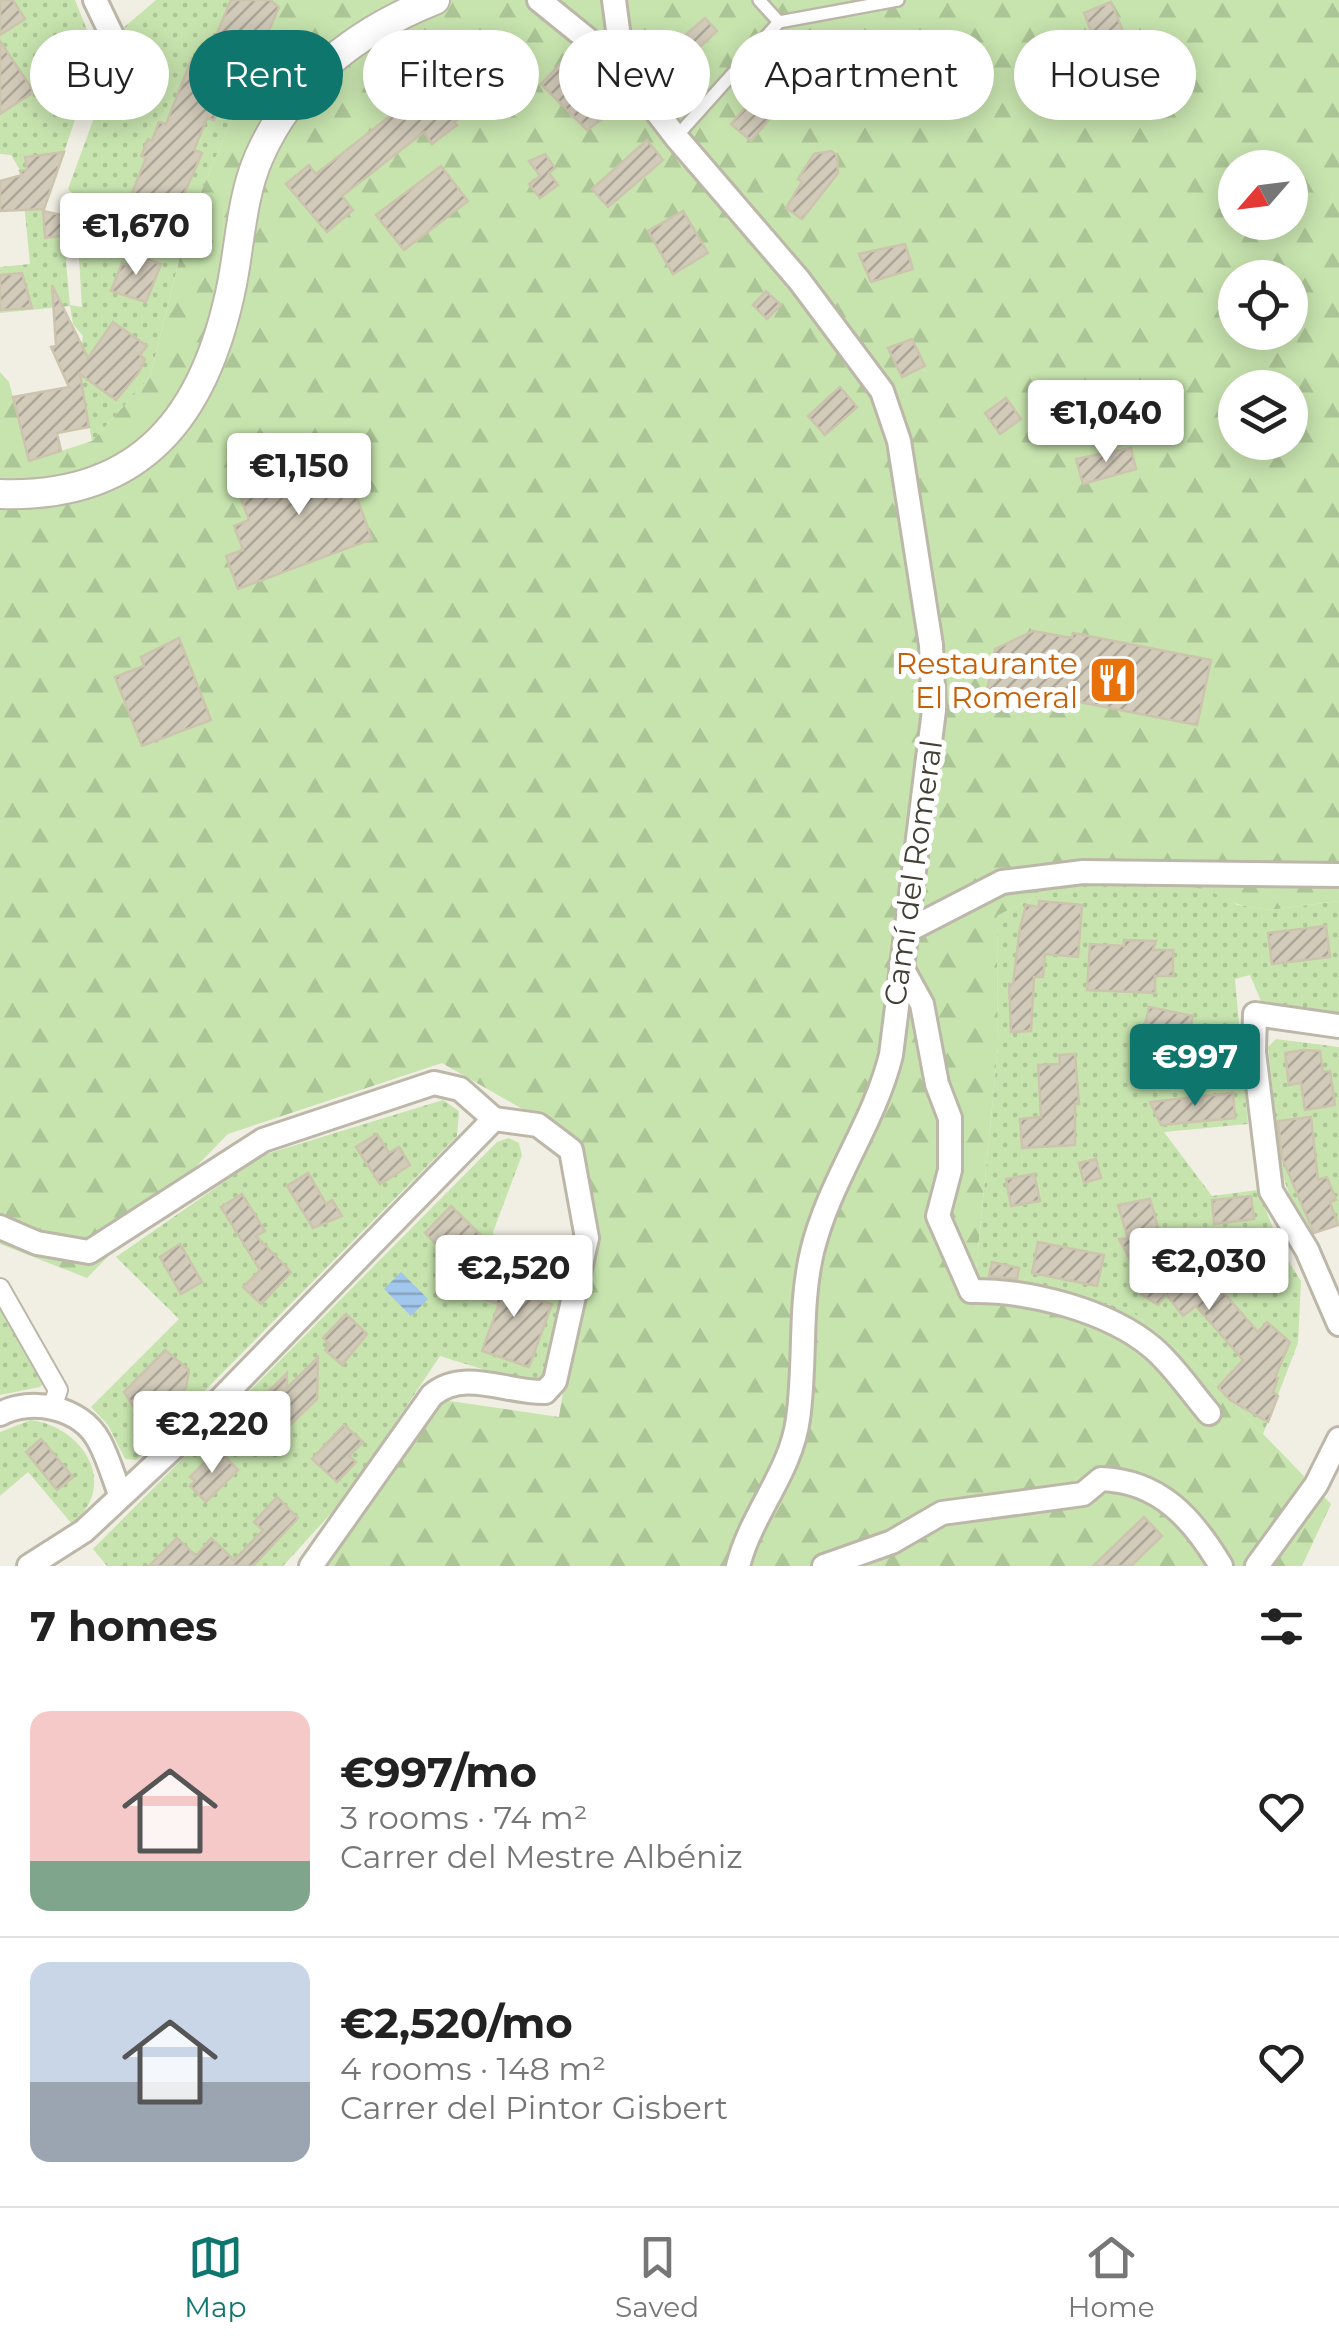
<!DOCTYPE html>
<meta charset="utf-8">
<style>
:root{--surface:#fff;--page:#f6f6f6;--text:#222;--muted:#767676;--line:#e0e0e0;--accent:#0f766e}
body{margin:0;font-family:Montserrat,sans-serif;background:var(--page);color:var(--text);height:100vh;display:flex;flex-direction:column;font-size:38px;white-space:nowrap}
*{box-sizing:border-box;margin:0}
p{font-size:32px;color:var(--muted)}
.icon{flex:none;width:55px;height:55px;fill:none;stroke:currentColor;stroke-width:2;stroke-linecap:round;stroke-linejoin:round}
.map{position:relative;height:1566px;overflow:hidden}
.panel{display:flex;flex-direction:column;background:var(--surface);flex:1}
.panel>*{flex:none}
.guide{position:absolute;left:30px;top:30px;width:1280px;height:90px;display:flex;gap:20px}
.needle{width:65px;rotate:242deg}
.tools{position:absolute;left:1218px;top:150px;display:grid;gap:20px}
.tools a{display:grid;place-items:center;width:90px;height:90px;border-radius:50%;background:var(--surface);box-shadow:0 5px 25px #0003;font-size:50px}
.price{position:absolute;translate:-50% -85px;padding:0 22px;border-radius:10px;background:#fff;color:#222;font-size:32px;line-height:65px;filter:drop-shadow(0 2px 5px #0008)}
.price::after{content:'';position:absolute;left:50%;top:60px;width:30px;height:22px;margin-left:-15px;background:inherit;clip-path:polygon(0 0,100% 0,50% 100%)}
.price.current{background:var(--accent);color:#fff}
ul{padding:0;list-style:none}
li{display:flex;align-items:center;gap:30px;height:250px;padding:0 30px}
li+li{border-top:2px solid var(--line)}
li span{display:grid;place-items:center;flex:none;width:280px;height:200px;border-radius:20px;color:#555}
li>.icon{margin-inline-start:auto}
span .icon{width:120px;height:120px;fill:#fffc;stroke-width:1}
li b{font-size:42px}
h2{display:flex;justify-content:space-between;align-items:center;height:120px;padding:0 30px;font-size:42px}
.chip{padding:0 35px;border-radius:45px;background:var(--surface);box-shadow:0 5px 25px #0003;font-size:35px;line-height:90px}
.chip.current{background:var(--accent);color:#fff}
.menu{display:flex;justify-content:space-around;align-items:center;height:140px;border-top:2px solid var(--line);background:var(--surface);font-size:28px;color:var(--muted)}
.menu a{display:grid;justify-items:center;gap:5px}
.menu .current{color:var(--accent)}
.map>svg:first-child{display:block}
</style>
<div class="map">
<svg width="1339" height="1566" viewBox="0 0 1339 1566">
<defs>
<pattern id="forest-firs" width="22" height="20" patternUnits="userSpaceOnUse" patternTransform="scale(2.5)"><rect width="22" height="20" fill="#c7e4ae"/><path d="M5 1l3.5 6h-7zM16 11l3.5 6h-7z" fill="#acc596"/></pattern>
<pattern id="garden-dots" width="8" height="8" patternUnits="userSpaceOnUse" patternTransform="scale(2.5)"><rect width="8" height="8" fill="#c7e4ae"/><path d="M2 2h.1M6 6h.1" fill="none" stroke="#acc596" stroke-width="1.8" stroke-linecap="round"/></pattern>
<pattern id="water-rules" width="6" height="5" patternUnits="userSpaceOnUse" patternTransform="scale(2.5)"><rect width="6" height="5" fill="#a2c7ec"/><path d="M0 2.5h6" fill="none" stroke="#86a3c0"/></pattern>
<pattern id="building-hatch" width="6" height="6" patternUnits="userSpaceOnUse" patternTransform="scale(2.5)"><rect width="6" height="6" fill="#d2cbba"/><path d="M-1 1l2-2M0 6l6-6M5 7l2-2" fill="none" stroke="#aca698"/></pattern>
</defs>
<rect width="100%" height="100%" fill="#f1efe4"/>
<path fill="url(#forest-firs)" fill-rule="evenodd" d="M282,0H1339V901L1270,910L1243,906L1182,885L1089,881L1057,886L997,916L998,1047L975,1280L1128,1308L1202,1371L1331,1504L1302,1566H321L436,1399L559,1417L587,1238L578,1141L442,1063L228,1134L87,1278L0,1244V372L9,382L30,461L92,441L150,377L189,220ZM1235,168H1290V222H1235ZM1235,278H1290V332H1235ZM1235,388H1290V442H1235Z"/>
<g fill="url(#garden-dots)">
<polygon points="0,0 75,0 92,42 94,64 44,211 70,217 66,262 70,305 82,307 79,259 86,207 68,189 103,93 111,92 114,82 134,77 144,65 141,40 122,29 156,0 282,0 189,220 150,377 92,441 78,366 83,336 73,324 70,306 0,313 0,267 30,264 21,172 11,155 0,154"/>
<polygon points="1089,881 1182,885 1208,890 1238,905 1270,910 1339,901 1339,1012 1261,1001 1250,975 1235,979 1248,1124 1164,1132 1212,1196 1258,1190 1282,1251 1301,1281 1298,1343 1263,1434 1202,1371 1128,1308 975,1281 998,1047 997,916 1057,886"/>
<polygon points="1276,1039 1339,1047 1339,1225 1304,1237 1281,1171 1268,1047"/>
<polygon points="443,1100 459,1111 457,1136 136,1460 125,1459 108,1425 91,1407 179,1319 116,1257 263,1155"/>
<polygon points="509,1138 519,1143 522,1155 493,1232 494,1243 508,1258 572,1265 541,1381 533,1385 440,1356 346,1497 283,1566 107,1566 93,1549 497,1142"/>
<polygon points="0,1304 44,1382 40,1387 0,1395"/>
<path d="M31,1420C83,1427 120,1485 72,1524L28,1472L0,1496V1432Z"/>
</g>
<polygon fill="url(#water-rules)" points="401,1272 428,1299 411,1316 384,1289"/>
<g fill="url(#building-hatch)" stroke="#cdc4ae" stroke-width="2.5">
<polygon points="0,0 13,0 25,19 0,35"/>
<polygon points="231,0 270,0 279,7 257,58 241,51 214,120 207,118 194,150 202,153 167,233 124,213 146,158 141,156 148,139 152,141 159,122 166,124 192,58 205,62"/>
<polygon points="1111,2 1125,36 1097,47 1084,13"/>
<polygon points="705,18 717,31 667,78 649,58 677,32 682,38"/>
<polygon points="0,41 34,92 0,114"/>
<polygon points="564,60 582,78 589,72 622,105 587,130 541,84"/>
<polygon points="434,72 450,93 479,73 486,82 461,104 467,113 454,122 457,125 432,144 424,132 342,196 353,210 327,232 286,184 309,165 316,174 404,105 400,99"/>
<polygon points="773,76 787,87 782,93 788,97 751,141 731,124"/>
<polygon points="647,140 663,160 608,207 592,189"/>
<polygon points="831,151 837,155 838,173 802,219 786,208 802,182 798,179 814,154"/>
<polygon points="64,152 44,209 0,211 0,181 22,175 20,171 27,170 25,157"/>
<polygon points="545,154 555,168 549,173 558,185 540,198 529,184 540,176 529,161"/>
<polygon points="441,166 468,201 404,250 376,215"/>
<polygon points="43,211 70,217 67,235 45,238"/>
<polygon points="683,211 708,253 673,274 648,231"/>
<polygon points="905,244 913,269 871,282 859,254"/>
<polygon points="132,254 161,264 146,302 111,291 122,263 128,266"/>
<polygon points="22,273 32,308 0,310 0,275"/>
<polygon points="52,285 88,358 113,322 147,346 140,355 145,359 139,372 116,400 80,374 89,427 57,433 61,451 29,461 13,397 69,387 51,347 56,346"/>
<polygon points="766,291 781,305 767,319 753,305"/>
<polygon points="912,339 925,366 902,377 888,348"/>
<polygon points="840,387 857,407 825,435 808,416"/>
<polygon points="1006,398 1021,419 1000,434 985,413"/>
<polygon points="336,441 372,539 238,589 226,556 243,550 234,526 249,520 240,496 291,477 285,460"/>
<polygon points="1131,448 1136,469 1083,484 1076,459"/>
<polygon points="1033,631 1072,638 1073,633 1211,660 1197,725 1064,699 1062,706 1042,702 1041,707 986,696 995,649"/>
<polygon points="179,638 211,720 142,746 115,677 144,666 141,657"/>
<polygon points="1039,901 1082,905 1078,957 1045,954 1043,977 1034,977 1031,1031 1011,1032 1009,984 1013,984 1020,928 1026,905 1039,907"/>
<polygon points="1326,926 1330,957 1272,964 1268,933"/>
<polygon points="1124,940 1156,941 1153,950 1173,950 1173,976 1155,976 1155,993 1087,990 1090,944 1124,946"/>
<polygon points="1149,1007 1193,1016 1184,1055 1140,1046"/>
<polygon points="1303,1050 1320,1051 1323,1072 1330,1071 1335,1105 1305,1110 1301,1083 1289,1085 1285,1053"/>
<polygon points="1075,1054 1079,1104 1075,1104 1075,1145 1022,1148 1020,1119 1041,1117 1038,1065 1060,1064 1059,1055"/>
<polygon points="1233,1093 1235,1118 1161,1125 1150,1102"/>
<polygon points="1311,1117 1318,1180 1327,1177 1336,1200 1330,1202 1338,1225 1314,1233 1282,1158 1278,1121"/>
<polygon points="377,1134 389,1153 399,1147 410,1165 380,1184 356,1147"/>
<polygon points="1096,1159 1101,1178 1084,1183 1079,1163"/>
<polygon points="308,1173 326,1204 332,1200 342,1216 313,1228 287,1186"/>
<polygon points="1034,1174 1040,1201 1011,1206 1006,1179"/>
<polygon points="242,1194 265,1231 256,1236 291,1272 261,1304 243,1287 260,1270 221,1207"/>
<polygon points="1251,1196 1254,1219 1214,1224 1212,1200"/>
<polygon points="1150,1199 1162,1241 1148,1261 1179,1283 1198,1261 1229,1290 1224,1293 1258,1332 1267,1322 1290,1342 1275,1377 1278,1378 1273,1392 1278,1396 1268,1422 1230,1400 1218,1387 1243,1360 1196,1306 1183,1316 1166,1294 1158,1305 1141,1294 1145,1287 1119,1239 1128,1239 1118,1205"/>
<polygon points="451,1206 485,1239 458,1266 425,1233"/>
<polygon points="1038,1242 1104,1255 1097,1286 1032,1273"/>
<polygon points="180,1244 202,1282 181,1294 160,1257"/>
<polygon points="992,1262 1019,1268 1017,1279 989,1276"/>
<polygon points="487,1276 500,1280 509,1276 534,1284 529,1298 552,1304 529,1367 482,1351 499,1304 480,1298"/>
<polygon points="346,1314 367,1334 342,1365 325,1350 330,1345 323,1338"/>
<polygon points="165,1350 189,1370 186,1388 163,1413 139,1415 124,1392"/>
<polygon points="318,1357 317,1399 289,1426 261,1399 287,1373 287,1388"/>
<polygon points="344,1425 363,1442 349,1456 356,1462 337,1482 312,1459"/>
<polygon points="41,1439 73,1477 57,1490 26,1452"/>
<polygon points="222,1453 238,1470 206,1502 190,1486 195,1481 190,1477 213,1454 217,1458"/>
<polygon points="277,1497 298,1518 253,1566 149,1566 177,1538 196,1556 211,1538 234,1560 263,1530 254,1522"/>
<polygon points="1144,1517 1162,1536 1131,1566 1093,1566"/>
</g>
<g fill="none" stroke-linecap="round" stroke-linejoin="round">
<g stroke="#bcb7a8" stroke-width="16">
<g id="service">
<polyline points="759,0 779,22"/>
<polyline points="676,137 779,22 898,0"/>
</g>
</g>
<g stroke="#bcb7a8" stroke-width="22">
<polyline id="pedestrian" points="0,1288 58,1390 52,1408"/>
</g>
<g stroke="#bcb7a8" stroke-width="28">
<g id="minor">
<polyline points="95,0 120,52"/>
<path d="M539,0L623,68L676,137L799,280L882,391L899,441L931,645L934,710L891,1055C874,1124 829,1181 812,1252C799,1307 806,1363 798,1419C791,1472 751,1514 738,1566"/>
<polyline points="614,0 623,68"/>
<polyline points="907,931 1002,882 1083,872 1339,875"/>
<path d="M901,966L922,1004L937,1084L950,1118V1170L938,1216L971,1291C1028,1290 1108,1310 1153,1348C1174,1366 1191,1392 1209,1413"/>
<polyline points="1339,1026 1255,1014 1254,1052 1271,1191 1307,1250 1339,1324"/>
<polyline points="0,1227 37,1243 89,1252 263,1140 434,1083 460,1089 494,1119"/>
<path d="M0,1414C31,1397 81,1407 99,1441C108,1457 113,1476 120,1494"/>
<polyline points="29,1566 84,1531 174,1447 494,1119"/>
<path d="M311,1566L432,1395C465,1368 506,1393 545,1392L555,1381L587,1238L571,1150L538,1125L494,1119"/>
<path d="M824,1566L892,1542L942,1513L1083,1494L1101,1479C1160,1481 1193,1519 1221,1566"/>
<polyline points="1257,1566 1316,1485 1339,1439"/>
</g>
</g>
<g stroke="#bcb7a8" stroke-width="32">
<path id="tertiary" d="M0,494C143,499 206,414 232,284C240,243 242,195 259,157C293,79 357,31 435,0"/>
</g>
<use href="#service" stroke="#fff" stroke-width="11"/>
<use href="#pedestrian" stroke="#fff" stroke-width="18"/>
<use href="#minor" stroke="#fff" stroke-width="22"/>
<use href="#tertiary" stroke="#fff" stroke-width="28"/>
</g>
<defs>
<g id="restaurant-square" transform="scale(2.5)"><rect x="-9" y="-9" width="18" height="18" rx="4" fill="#e8710a" stroke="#fff"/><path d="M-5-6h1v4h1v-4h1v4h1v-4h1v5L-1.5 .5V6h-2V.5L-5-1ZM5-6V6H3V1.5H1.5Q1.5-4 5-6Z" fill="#fff"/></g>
</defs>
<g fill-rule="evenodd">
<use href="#restaurant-square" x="1113" y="680"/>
</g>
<g text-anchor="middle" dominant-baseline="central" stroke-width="10" stroke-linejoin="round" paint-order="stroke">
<g font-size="30" fill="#c56008" stroke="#fff" text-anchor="end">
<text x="1078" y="663">Restaurante<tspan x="1078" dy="34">El Romeral</tspan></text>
</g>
<g font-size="30" fill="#433f35" stroke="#fff">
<text transform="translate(913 873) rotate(-82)">Camí del Romeral</text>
</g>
</g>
</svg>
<div class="tools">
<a><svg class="needle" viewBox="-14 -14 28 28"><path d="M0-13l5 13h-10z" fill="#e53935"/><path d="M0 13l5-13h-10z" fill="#767676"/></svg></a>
<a><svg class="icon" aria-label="locate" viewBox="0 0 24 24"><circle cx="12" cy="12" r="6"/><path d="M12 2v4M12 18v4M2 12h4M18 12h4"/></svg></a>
<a><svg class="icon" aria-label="layers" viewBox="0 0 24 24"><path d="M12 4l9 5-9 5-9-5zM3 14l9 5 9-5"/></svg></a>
</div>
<b class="price" style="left:136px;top:278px">€1,670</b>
<b class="price" style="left:1106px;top:465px">€1,040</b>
<b class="price" style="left:299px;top:518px">€1,150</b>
<b class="price current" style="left:1195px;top:1109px">€997</b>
<b class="price" style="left:1209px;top:1313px">€2,030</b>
<b class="price" style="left:514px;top:1320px">€2,520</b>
<b class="price" style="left:212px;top:1476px">€2,220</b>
<div class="guide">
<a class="chip">Buy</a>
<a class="chip current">Rent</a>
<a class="chip">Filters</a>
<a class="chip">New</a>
<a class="chip">Apartment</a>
<a class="chip">House</a>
</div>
</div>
<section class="panel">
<h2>7 homes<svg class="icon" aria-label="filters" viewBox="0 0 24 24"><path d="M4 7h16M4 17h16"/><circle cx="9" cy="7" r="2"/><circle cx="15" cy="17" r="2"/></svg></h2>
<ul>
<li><span style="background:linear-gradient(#f6c9c9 75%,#7fa58c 0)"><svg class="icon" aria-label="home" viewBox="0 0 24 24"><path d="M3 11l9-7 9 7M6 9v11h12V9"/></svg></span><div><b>€997/mo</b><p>3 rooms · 74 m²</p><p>Carrer del Mestre Albéniz</p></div><svg class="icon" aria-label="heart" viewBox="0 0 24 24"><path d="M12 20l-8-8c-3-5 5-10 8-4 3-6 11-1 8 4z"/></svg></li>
<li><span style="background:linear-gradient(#c9d6e8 60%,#9aa5b1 0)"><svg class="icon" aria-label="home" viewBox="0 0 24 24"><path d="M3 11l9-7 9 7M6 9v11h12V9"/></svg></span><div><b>€2,520/mo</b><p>4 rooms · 148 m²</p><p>Carrer del Pintor Gisbert</p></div><svg class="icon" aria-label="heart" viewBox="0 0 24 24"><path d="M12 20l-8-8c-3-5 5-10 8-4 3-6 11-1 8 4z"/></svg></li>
</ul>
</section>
<nav class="menu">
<a class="current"><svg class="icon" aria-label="map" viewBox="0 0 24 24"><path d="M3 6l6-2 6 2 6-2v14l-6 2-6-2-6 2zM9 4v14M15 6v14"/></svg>Map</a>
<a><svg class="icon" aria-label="saved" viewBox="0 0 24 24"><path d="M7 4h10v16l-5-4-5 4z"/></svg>Saved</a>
<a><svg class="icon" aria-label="home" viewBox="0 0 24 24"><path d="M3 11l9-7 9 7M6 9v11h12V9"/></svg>Home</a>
</nav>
